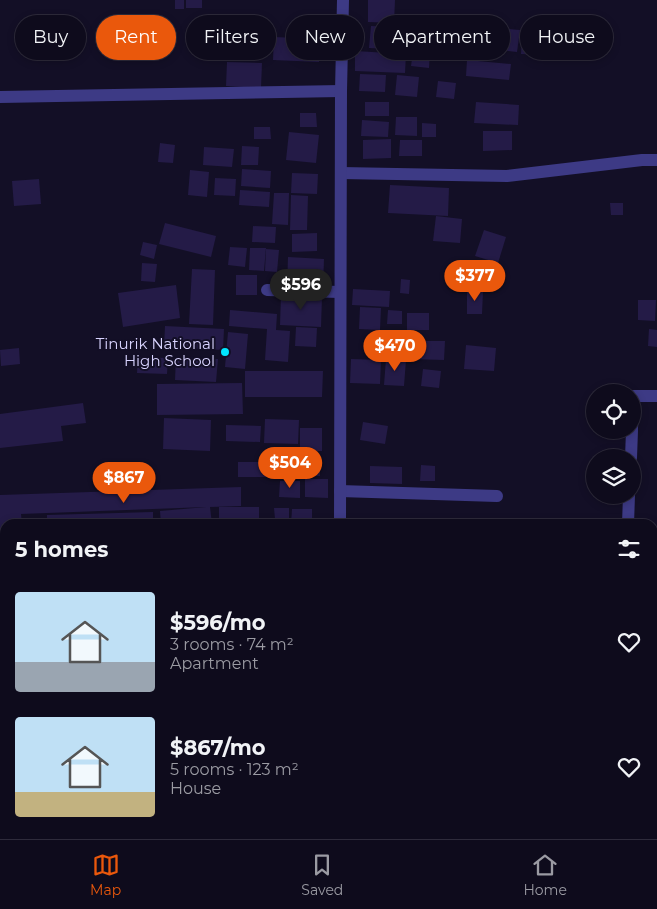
<!DOCTYPE html>
<meta charset="utf-8">
<style>
:root{--surface:#0e0b1c;--page:#171425;--text:#f1f3f6;--muted:#9b9ba3;--line:#2e2b3b;--accent:#ea580c}
body{margin:0;font-family:Montserrat,sans-serif;background:var(--page);color:var(--text);height:100vh;display:flex;flex-direction:column;font-size:19px;white-space:nowrap}
*{box-sizing:border-box;margin:0}
p{font-size:16px;color:var(--muted)}
.icon{flex:none;width:28px;height:28px;fill:none;stroke:currentColor;stroke-width:2;stroke-linecap:round;stroke-linejoin:round}
.map{position:relative;flex:1;overflow:hidden}
.side{position:absolute;left:0px;top:519px;width:658px;height:321px;display:flex;flex-direction:column;background:var(--surface);border-radius:15px 15px 0 0;box-shadow:0 2px 8px #0003,0 0 0 1px var(--line)}
.side>*{flex:none}
.guide{position:absolute;left:15px;top:15px;width:628px;height:45px;display:flex;gap:10px}
.tools{position:absolute;left:586px;top:384px;display:grid;gap:10px}
.tools a{display:grid;place-items:center;width:55px;height:55px;border-radius:50%;background:var(--surface);box-shadow:0 2px 8px #0003,0 0 0 1px var(--line);font-size:25px}
.price{position:absolute;translate:-50% -42px;padding:0 11px;border-radius:18px;background:var(--accent);color:#fff;font-size:16px;line-height:32px;filter:drop-shadow(0 1px 2px #0008)}
.price::after{content:'';position:absolute;left:50%;top:30px;width:15px;height:11px;margin-left:-8px;background:inherit;clip-path:polygon(0 0,100% 0,50% 100%)}
.price.selected{background:#222;color:#fff}
ul{padding:0;list-style:none}
li{display:flex;align-items:center;gap:15px;height:125px;padding:0 15px}
li span{display:grid;place-items:center;flex:none;width:140px;height:100px;border-radius:5px;color:#555}
li>.icon{margin-inline-start:auto}
span .icon{width:60px;height:60px;fill:#fffc;stroke-width:1}
li b{font-size:21px}
h2{display:flex;justify-content:space-between;align-items:center;height:60px;padding:0 15px;font-size:21px}
.tag{padding:0 18px;border-radius:22px;background:var(--surface);box-shadow:0 2px 8px #0003,0 0 0 1px var(--line);font-size:18px;line-height:45px}
.tag.selected{background:var(--accent);color:#fff}
.tab-bar{display:flex;justify-content:space-around;align-items:center;height:70px;border-top:1px solid var(--line);background:var(--surface);font-size:14px;color:var(--muted)}
.tab-bar a{display:grid;justify-items:center;gap:2px}
.tab-bar .selected{color:var(--accent)}
.map>svg:first-child{display:block}
</style>
<div class="map">
<svg width="657" height="839" viewBox="0 0 657 839">
<rect width="100%" height="100%" fill="#130f26"/>
<g fill="#241b47">
<rect x="175" y="0" width="9" height="9"/>
<rect x="186" y="0" width="16" height="8"/>
<polygon points="368,0 395,0 394,23 368,22"/>
<polygon points="371,26 392,27 391,49 369,48"/>
<polygon points="495,28 520,30 517,52 493,49"/>
<polygon points="420,29 439,32 436,50 417,47"/>
<polygon points="462,31 487,33 485,55 460,52"/>
<polygon points="522,35 545,37 544,55 521,54"/>
<polygon points="274,37 320,39 319,62 273,60"/>
<polygon points="355,51 406,54 405,73 355,71"/>
<polygon points="413,51 430,53 429,68 411,66"/>
<polygon points="467,60 511,64 509,80 466,76"/>
<polygon points="227,62 262,63 261,88 226,86"/>
<polygon points="360,74 386,75 385,92 359,91"/>
<polygon points="397,75 419,77 417,97 395,95"/>
<polygon points="438,81 456,83 454,99 436,97"/>
<rect x="365" y="102" width="24" height="14"/>
<polygon points="476,102 519,105 518,125 474,123"/>
<polygon points="300,113 316,113 317,127 300,127"/>
<polygon points="396,117 417,117 417,136 395,135"/>
<polygon points="362,120 389,122 388,137 361,136"/>
<polygon points="422,123 436,124 436,137 422,137"/>
<polygon points="254,127 270,127 271,139 254,139"/>
<polygon points="483,131 512,131 512,150 483,151"/>
<polygon points="289,132 319,135 316,163 286,160"/>
<polygon points="391,139 391,158 363,159 363,140"/>
<polygon points="400,140 422,140 422,156 399,156"/>
<polygon points="160,143 175,145 173,163 158,162"/>
<polygon points="242,146 259,147 258,165 241,165"/>
<polygon points="204,147 234,149 232,167 203,165"/>
<polygon points="242,169 271,171 270,188 241,186"/>
<polygon points="190,170 209,172 207,197 188,195"/>
<polygon points="292,173 318,174 317,194 291,193"/>
<polygon points="215,178 236,179 235,196 214,195"/>
<polygon points="39,179 41,204 14,206 12,181"/>
<polygon points="390,185 449,188 448,216 388,213"/>
<polygon points="240,190 270,192 269,207 239,205"/>
<polygon points="274,193 289,193 288,225 272,224"/>
<polygon points="291,195 308,196 307,230 290,230"/>
<polygon points="610,203 623,203 623,215 611,215"/>
<polygon points="436,216 462,219 460,243 433,241"/>
<polygon points="165,223 216,236 211,257 159,244"/>
<polygon points="253,226 276,227 275,243 252,242"/>
<polygon points="484,230 506,237 498,263 475,256"/>
<polygon points="317,233 317,251 292,252 292,234"/>
<polygon points="143,242 157,245 154,259 140,255"/>
<polygon points="230,247 247,248 245,267 228,265"/>
<polygon points="250,248 266,248 264,271 249,270"/>
<polygon points="266,249 279,250 277,272 265,271"/>
<polygon points="288,257 324,259 323,288 287,287"/>
<polygon points="142,263 157,264 155,282 141,281"/>
<polygon points="192,269 215,270 213,325 189,324"/>
<rect x="236" y="275" width="21" height="20"/>
<polygon points="401,279 410,280 409,294 400,293"/>
<polygon points="176,285 180,318 123,327 118,293"/>
<polygon points="353,289 390,291 389,307 352,305"/>
<polygon points="467,290 483,291 482,314 467,314"/>
<polygon points="281,295 322,297 321,327 280,325"/>
<polygon points="638,300 656,300 655,321 638,320"/>
<polygon points="360,307 381,308 380,330 359,329"/>
<polygon points="230,310 277,314 276,330 290,331 288,362 265,360 267,329 229,326"/>
<polygon points="388,310 402,311 402,324 387,324"/>
<rect x="407" y="313" width="22" height="17"/>
<polygon points="165,326 224,329 223,350 164,347"/>
<polygon points="296,327 317,328 316,347 295,346"/>
<polygon points="649,329 657,330 657,347 648,346"/>
<polygon points="228,332 248,334 245,369 225,367"/>
<polygon points="376,335 400,335 400,354 375,353"/>
<polygon points="411,341 445,341 444,360 411,359"/>
<polygon points="466,345 496,348 494,371 464,369"/>
<polygon points="19,348 20,364 1,366 0,350"/>
<polygon points="138,357 168,358 167,374 137,373"/>
<polygon points="176,357 218,359 216,382 175,380"/>
<polygon points="351,359 381,360 380,384 350,383"/>
<polygon points="386,359 406,360 404,386 384,385"/>
<polygon points="423,369 441,371 439,388 421,386"/>
<polygon points="245,371 323,371 322,397 245,397"/>
<polygon points="242,383 243,414 157,415 157,384"/>
<polygon points="83,403 86,423 61,426 63,441 0,448 0,414"/>
<polygon points="164,418 211,420 210,451 163,449"/>
<polygon points="265,419 299,420 298,444 264,443"/>
<polygon points="363,422 388,426 385,444 360,440"/>
<polygon points="226,425 261,426 260,442 226,441"/>
<rect x="300" y="428" width="22" height="23"/>
<rect x="238" y="462" width="39" height="15"/>
<rect x="296" y="464" width="24" height="12"/>
<polygon points="421,465 435,466 435,481 420,481"/>
<polygon points="370,466 402,467 402,484 370,483"/>
<polygon points="305,479 328,479 328,498 305,497"/>
<polygon points="280,481 300,481 300,498 279,497"/>
<polygon points="241,487 241,506 210,507 212,524 161,524 160,511 206,507 21,514 22,524 5,524 5,534 0,535 0,495"/>
<rect x="219" y="507" width="40" height="17"/>
<polygon points="274,508 289,508 289,519 275,519"/>
<polygon points="292,509 312,509 312,524 291,524"/>
<polygon points="153,512 153,524 47,524 47,515"/>
<polygon points="519,518 542,518 542,524 520,524"/>
<polygon points="484,520 510,522 510,524 483,524"/>
<rect x="0" y="591" width="5" height="26"/>
<polygon points="652,638 657,639 657,672 652,672"/>
<polygon points="652,680 657,681 657,698 652,698"/>
<rect x="0" y="800" width="5" height="27"/>
<polygon points="110,835 135,836 135,839 110,839"/>
<rect x="193" y="835" width="16" height="4"/>
<rect x="213" y="835" width="17" height="4"/>
<rect x="238" y="835" width="17" height="4"/>
<rect x="258" y="835" width="19" height="4"/>
<rect x="281" y="835" width="45" height="4"/>
<rect x="431" y="835" width="40" height="4"/>
<polygon points="510,835 539,835 538,839 509,839"/>
<rect x="551" y="835" width="18" height="4"/>
<polygon points="145,836 162,837 162,839 145,839"/>
<polygon points="386,836 424,837 424,839 386,839"/>
</g>
<g fill="none" stroke-linecap="round" stroke-linejoin="round">
<g stroke="#3d3a85" stroke-width="12">
<polyline points="0,97 341,91"/>
<polyline points="341,173 507,176 642,160 657,160"/>
<polyline points="267,290 340,292"/>
<polyline points="632,428 634,396 657,396"/>
<polyline points="631,458 632,430"/>
<polyline points="340,491 497,496"/>
<polyline points="340,524 341,91 343,0"/>
<polyline points="628,524 629,495"/>
<polyline points="0,766 5,766"/>
<polyline points="614,835 618,839"/>
<polyline points="339,839 339,835"/>
</g>
</g>
<circle fill="#00e5ff" stroke="#130f26" stroke-width="2" cx="225" cy="352" r="5"/>
<g text-anchor="middle" dominant-baseline="central" stroke-width="4" stroke-linejoin="round" paint-order="stroke">
<g font-size="15" fill="#d9d4ff" stroke="#130f26" text-anchor="end">
<text x="215" y="343">Tinurik National<tspan x="215" dy="17">High School</tspan></text>
</g>
</g>
</svg>
<div class="tools">
<a><svg class="icon" aria-label="locate" viewBox="0 0 24 24"><circle cx="12" cy="12" r="6"/><path d="M12 2v4M12 18v4M2 12h4M18 12h4"/></svg></a>
<a><svg class="icon" aria-label="layers" viewBox="0 0 24 24"><path d="M12 4l9 5-9 5-9-5zM3 14l9 5 9-5"/></svg></a>
</div>
<b class="price" style="left:475px;top:302px">$377</b>
<b class="price selected" style="left:301px;top:311px">$596</b>
<b class="price" style="left:395px;top:372px">$470</b>
<b class="price" style="left:290px;top:489px">$504</b>
<b class="price" style="left:124px;top:504px">$867</b>
<div class="guide">
<a class="tag">Buy</a>
<a class="tag selected">Rent</a>
<a class="tag">Filters</a>
<a class="tag">New</a>
<a class="tag">Apartment</a>
<a class="tag">House</a>
</div>
<section class="side">
<h2>5 homes<svg class="icon" aria-label="filters" viewBox="0 0 24 24"><path d="M4 7h16M4 17h16"/><circle cx="9" cy="7" r="2"/><circle cx="15" cy="17" r="2"/></svg></h2>
<ul>
<li><span style="background:linear-gradient(#bfe0f5 70%,#9aa5b1 0)"><svg class="icon" aria-label="home" viewBox="0 0 24 24"><path d="M3 11l9-7 9 7M6 9v11h12V9"/></svg></span><div><b>$596/mo</b><p>3 rooms · 74 m²</p><p>Apartment</p></div><svg class="icon" aria-label="heart" viewBox="0 0 24 24"><path d="M12 20l-8-8c-3-5 5-10 8-4 3-6 11-1 8 4z"/></svg></li>
<li><span style="background:linear-gradient(#bfe0f5 75%,#c2b280 0)"><svg class="icon" aria-label="home" viewBox="0 0 24 24"><path d="M3 11l9-7 9 7M6 9v11h12V9"/></svg></span><div><b>$867/mo</b><p>5 rooms · 123 m²</p><p>House</p></div><svg class="icon" aria-label="heart" viewBox="0 0 24 24"><path d="M12 20l-8-8c-3-5 5-10 8-4 3-6 11-1 8 4z"/></svg></li>
</ul>
</section>
</div>
<nav class="tab-bar">
<a class="selected"><svg class="icon" aria-label="map" viewBox="0 0 24 24"><path d="M3 6l6-2 6 2 6-2v14l-6 2-6-2-6 2zM9 4v14M15 6v14"/></svg>Map</a>
<a><svg class="icon" aria-label="saved" viewBox="0 0 24 24"><path d="M7 4h10v16l-5-4-5 4z"/></svg>Saved</a>
<a><svg class="icon" aria-label="home" viewBox="0 0 24 24"><path d="M3 11l9-7 9 7M6 9v11h12V9"/></svg>Home</a>
</nav>
